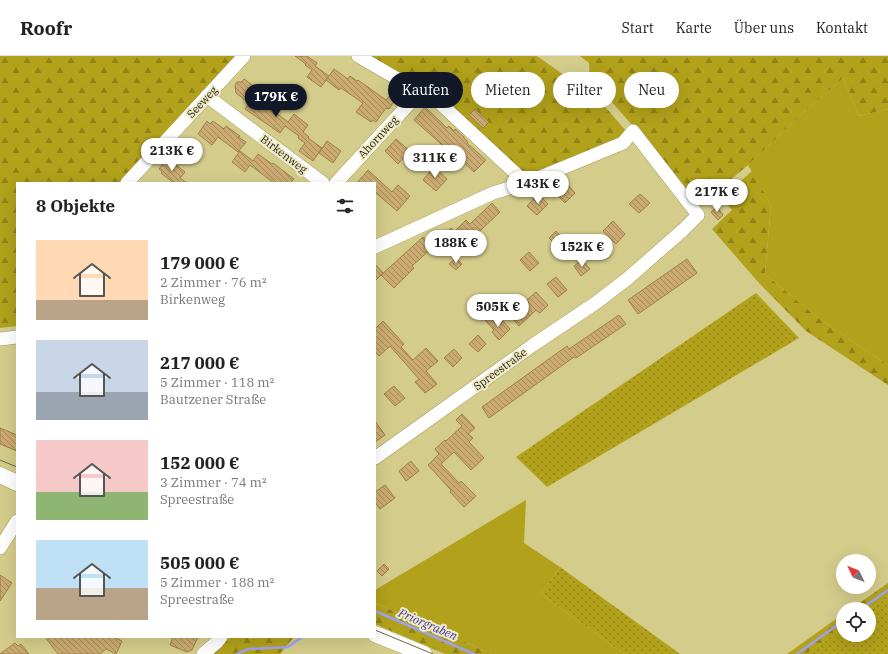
<!DOCTYPE html>
<html lang="de">
<meta charset="utf-8">
<style>
:root{--surface:#fff;--page:#f6f6f6;--text:#222;--muted:#767676;--line:#e0e0e0;--accent:#111827}
body{margin:0;font-family:"IBM Plex Serif",serif;background:var(--page);color:var(--text);height:100vh;display:flex;flex-direction:column;font-size:15px;white-space:nowrap}
*{box-sizing:border-box;margin:0}
p{font-size:13px;color:var(--muted)}
.icon{flex:none;width:22px;height:22px;fill:none;stroke:currentColor;stroke-width:2;stroke-linecap:round;stroke-linejoin:round}
.map{position:relative;flex:1;overflow:hidden}
.sheet{position:absolute;left:16px;top:126px;width:360px;height:456px;display:flex;flex-direction:column;background:var(--surface);border-radius:0px;box-shadow:0 4px 16px #0002}
.sheet>*{flex:none}
.guide{position:absolute;left:388px;top:16px;width:380px;height:36px;display:flex;gap:8px}
.needle{width:26px;rotate:313deg}
.buttons{position:absolute;left:836px;top:498px;display:grid;gap:8px}
.buttons a{display:grid;place-items:center;width:40px;height:40px;border-radius:50%;background:var(--surface);box-shadow:0 4px 16px #0002;font-size:20px}
.price{position:absolute;translate:-50% -34px;padding:0 9px;border-radius:14px;background:#fff;color:#222;font-size:13px;line-height:26px;filter:drop-shadow(0 1px 2px #0008)}
.price::after{content:'';position:absolute;left:50%;top:24px;width:12px;height:9px;margin-left:-6px;background:inherit;clip-path:polygon(0 0,100% 0,50% 100%)}
.price.on{background:var(--accent);color:#fff}
ul{padding:0;list-style:none}
li{display:flex;align-items:center;gap:12px;height:100px;padding:0 20px}
li span{display:grid;place-items:center;flex:none;width:112px;height:80px;border-radius:0px;color:#555}
li>.icon{margin-inline-start:auto}
span .icon{width:48px;height:48px;fill:#fffc;stroke-width:1}
li b{font-size:17px}
h2{display:flex;justify-content:space-between;align-items:center;height:48px;padding:0 20px;font-size:17px}
.chip{padding:0 14px;border-radius:18px;background:var(--surface);box-shadow:0 4px 16px #0002;font-size:14px;line-height:36px}
.chip.on{background:var(--accent);color:#fff}
header{display:flex;align-items:center;gap:24px;box-sizing:border-box;height:56px;padding:0 20px;background:var(--surface);border-bottom:1px solid var(--line)}
header strong{font-size:19px}
nav{display:flex;gap:22px;margin-inline-start:auto;font-size:14px}
.map>svg:first-child{display:block}
</style>
<header>
<strong>Roofr</strong>
<nav><a>Start</a><a>Karte</a><a>Über uns</a><a>Kontakt</a></nav>
</header>
<div class="map">
<svg width="888" height="598" viewBox="0 0 888 598">
<defs>
<pattern id="forest-firs" width="22" height="20" patternUnits="userSpaceOnUse"><rect width="22" height="20" fill="#b1a11b"/><path d="M5 1l3.5 6h-7zM16 11l3.5 6h-7z" fill="#908316"/></pattern>
<pattern id="garden-dots" width="8" height="8" patternUnits="userSpaceOnUse"><rect width="8" height="8" fill="#b1a11b"/><path d="M2 2h.1M6 6h.1" fill="none" stroke="#908316" stroke-width="1.8" stroke-linecap="round"/></pattern>
<pattern id="building-back-hatch" width="6" height="6" patternUnits="userSpaceOnUse"><rect width="6" height="6" fill="#cbab71"/><path d="M-1 5l2 2M0 0l6 6M5-1l2 2" fill="none" stroke="#a48b5b"/></pattern>
</defs>
<rect width="100%" height="100%" fill="#d4cc8b"/>
<g fill="#b1a11b">
<polygon points="843,22 859,60 888,53 888,309 818,262 765,218 771,149 748,109 805,55"/>
<polygon points="526,444 524,487 560,511 541,538 624,598 492,598 375,547 375,534"/>
</g>
<g fill="url(#forest-firs)">
<polygon points="0,0 238,0 121,127 17,127 17,270 0,272"/>
<polygon points="368,0 537,0 571,24 582,24 626,75 617,83 528,121 422,30"/>
<polygon points="580,0 888,0 888,53 859,60 843,22 805,55 748,109 697,152 632,69 590,21 589,7"/>
<polygon points="752,115 771,149 765,218 818,262 888,309 888,329 806,275 759,227 712,173 732,154 722,142"/>
<polygon points="888,527 888,541 869,554 869,553 851,553"/>
<polygon points="375,547 492,598 445,598 375,568"/>
<polygon points="843,558 843,572 806,598 787,598"/>
<polygon points="238,581 245,581 251,583 252,581 294,581 280,598 210,598 225,583"/>
</g>
<g fill="url(#garden-dots)">
<polygon points="756,237 799,282 547,431 516,401"/>
<polygon points="560,511 665,587 680,598 624,598 541,538"/>
<polygon points="888,541 888,598 806,598 843,572 843,579 869,579 869,554"/>
</g>
<g fill="none" stroke-linecap="round" stroke-linejoin="round">
<g stroke="#9ea1f0" stroke-width="2.5">
<polyline points="861,553 888,534"/>
<polyline points="375,555 474,598"/>
<polyline points="237,598 248,593 288,591 302,581"/>
<polyline points="797,598 843,565"/>
</g>
</g>
<g fill="url(#building-back-hatch)" stroke="#9e8046">
<polygon points="295,0 307,0 317,7 315,10 329,20 321,31 307,21 312,14 305,9 306,8"/>
<polygon points="334,13 348,23 350,20 357,25 358,24 386,44 389,40 395,44 389,53 386,52 376,66 373,64 371,66 356,56 363,47 341,32 339,34 326,24"/>
<polygon points="244,23 259,34 254,40 288,66 294,58 308,69 303,76 309,81 308,82 322,92 313,105 299,95 305,87 298,82 299,80 285,70 280,77 245,53 249,47 236,37 235,29 237,26 242,26"/>
<polygon points="425,51 447,72 449,70 454,75 455,73 464,81 464,82 468,86 467,87 486,104 474,116 461,104 462,104 452,94 450,96 414,64"/>
<polygon points="475,53 489,66 483,72 469,59"/>
<polygon points="207,65 210,68 213,65 224,73 226,70 240,80 238,81 246,86 238,96 218,81 212,89 198,78"/>
<polygon points="396,83 410,95 398,108 385,95"/>
<polygon points="327,85 341,95 333,107 319,97"/>
<polygon points="240,95 253,105 258,98 272,108 273,107 294,123 290,127 274,127 250,109 245,116 232,106"/>
<polygon points="167,102 185,116 180,122 187,127 174,127 161,117 162,116 159,113"/>
<polygon points="434,111 447,123 436,135 423,124"/>
<polygon points="368,114 392,136 398,129 410,140 397,155 375,136 375,127 357,127"/>
<polygon points="567,128 575,137 565,147 557,139"/>
<polygon points="538,138 548,148 537,159 527,150"/>
<polygon points="640,138 650,147 639,157 629,148"/>
<polygon points="492,147 500,156 466,188 461,183 449,194 439,184 451,172 454,176 466,164 470,168"/>
<polygon points="717,151 723,159 718,164 711,156"/>
<polygon points="613,165 625,178 616,188 603,175"/>
<polygon points="556,175 564,183 556,189 549,182"/>
<polygon points="423,181 433,191 412,210 414,212 394,232 381,219"/>
<polygon points="529,196 539,207 530,215 520,204"/>
<polygon points="456,202 462,208 456,214 449,208"/>
<polygon points="687,203 697,217 638,258 628,244"/>
<polygon points="582,204 590,213 581,220 574,210"/>
<polygon points="375,208 383,217 375,225"/>
<polygon points="556,221 567,234 558,241 547,228"/>
<polygon points="536,236 548,249 540,257 536,254 519,270 512,262 529,246 527,244"/>
<polygon points="488,259 499,269 503,265 510,273 499,284 492,276 494,274 484,263"/>
<polygon points="619,259 626,268 576,302 574,301 489,362 482,351 567,290 569,293"/>
<polygon points="383,265 404,288 401,291 413,304 426,292 438,305 426,315 437,328 425,337 415,326 419,323 390,290 379,300 375,295 375,273"/>
<polygon points="478,279 486,288 478,296 469,288"/>
<polygon points="454,293 462,302 453,311 444,302"/>
<polygon points="394,330 405,342 395,350 384,338"/>
<polygon points="462,358 475,372 468,378 473,382 469,386 484,402 471,414 454,396 441,408 459,427 461,425 476,440 464,451 450,436 451,434 428,409 439,398 435,393 445,384 446,385 462,370 456,364"/>
<polygon points="375,365 385,379 375,386"/>
<polygon points="0,372 17,379 17,395 0,388"/>
<polygon points="411,405 419,415 406,425 399,415"/>
<polygon points="385,429 395,442 380,453 375,446 375,436"/>
<polygon points="384,508 389,513 382,520 377,515"/>
<polygon points="0,519 12,527 0,545"/>
<polygon points="45,581 114,581 122,585 116,598 106,593 100,598 58,598"/>
<polygon points="173,581 198,581 192,594 187,596 170,589"/>
<polygon points="15,587 18,590 21,588 29,598 0,598"/>
</g>
<g fill="none" stroke-linecap="round" stroke-linejoin="round">
<g stroke="#a49b5c" stroke-width="14">
<g id="minor">
<polyline points="358,0 420,36 430,38 526,127"/>
<polyline points="207,40 323,127"/>
<polyline points="127,127 244,0"/>
<polyline points="336,127 420,36"/>
<polyline points="375,191 493,137 526,127 623,87 633,75 698,159 683,174 627,223 597,246 533,289 375,402"/>
<polyline points="0,283 17,281"/>
<polyline points="0,492 17,465"/>
<polyline points="203,598 217,586 221,581"/>
</g>
</g>
<g stroke="#a49b5c" stroke-width="17">
<g id="major">
<polyline points="0,419 17,427"/>
<polyline points="375,578 424,598"/>
</g>
</g>
<use href="#minor" stroke="#fff" stroke-width="13"/>
<use href="#major" stroke="#fff" stroke-width="16"/>
<g stroke="#6e683e" stroke-width="1">
<polyline points="0,404 17,411"/>
<polyline points="375,574 433,598"/>
</g>
</g>
<g text-anchor="middle" dominant-baseline="central" stroke-width="4" stroke-linejoin="round" paint-order="stroke">
<g font-size="11" fill="#211d04" stroke="#efebcb">
<text transform="translate(202 46) rotate(-47)">Seeweg</text>
<text transform="translate(378 81) rotate(-47)">Ahornweg</text>
<text transform="translate(284 98) rotate(37)">Birkenweg</text>
<text transform="translate(500 313) rotate(-36)">Spreestraße</text>
</g>
<g font-size="12" font-style="italic" fill="#4436a6" stroke="#efebcb">
<text transform="translate(428 568) rotate(23)">Priorgraben</text>
</g>
</g>
</svg>
<div class="buttons">
<a><svg class="needle" viewBox="-14 -14 28 28"><path d="M0-13l5 13h-10z" fill="#e53935"/><path d="M0 13l5-13h-10z" fill="#767676"/></svg></a>
<a><svg class="icon" aria-label="locate" viewBox="0 0 24 24"><circle cx="12" cy="12" r="6"/><path d="M12 2v4M12 18v4M2 12h4M18 12h4"/></svg></a>
</div>
<b class="price on" style="left:276px;top:62px">179K €</b>
<b class="price" style="left:172px;top:116px">213K €</b>
<b class="price" style="left:435px;top:123px">311K €</b>
<b class="price" style="left:538px;top:149px">143K €</b>
<b class="price" style="left:717px;top:157px">217K €</b>
<b class="price" style="left:456px;top:208px">188K €</b>
<b class="price" style="left:582px;top:212px">152K €</b>
<b class="price" style="left:498px;top:272px">505K €</b>
<div class="guide">
<a class="chip on">Kaufen</a>
<a class="chip">Mieten</a>
<a class="chip">Filter</a>
<a class="chip">Neu</a>
</div>
<section class="sheet">
<h2>8 Objekte<svg class="icon" aria-label="filters" viewBox="0 0 24 24"><path d="M4 7h16M4 17h16"/><circle cx="9" cy="7" r="2"/><circle cx="15" cy="17" r="2"/></svg></h2>
<ul>
<li><span style="background:linear-gradient(#ffd9b3 75%,#b9a48a 0)"><svg class="icon" aria-label="home" viewBox="0 0 24 24"><path d="M3 11l9-7 9 7M6 9v11h12V9"/></svg></span><div><b>179 000 €</b><p>2 Zimmer · 76 m²</p><p>Birkenweg</p></div></li>
<li><span style="background:linear-gradient(#c9d6e8 65%,#9aa5b1 0)"><svg class="icon" aria-label="home" viewBox="0 0 24 24"><path d="M3 11l9-7 9 7M6 9v11h12V9"/></svg></span><div><b>217 000 €</b><p>5 Zimmer · 118 m²</p><p>Bautzener Straße</p></div></li>
<li><span style="background:linear-gradient(#f6c9c9 65%,#8fb573 0)"><svg class="icon" aria-label="home" viewBox="0 0 24 24"><path d="M3 11l9-7 9 7M6 9v11h12V9"/></svg></span><div><b>152 000 €</b><p>3 Zimmer · 74 m²</p><p>Spreestraße</p></div></li>
<li><span style="background:linear-gradient(#bfe0f5 60%,#b9a48a 0)"><svg class="icon" aria-label="home" viewBox="0 0 24 24"><path d="M3 11l9-7 9 7M6 9v11h12V9"/></svg></span><div><b>505 000 €</b><p>5 Zimmer · 188 m²</p><p>Spreestraße</p></div></li>
</ul>
</section>
</div>
